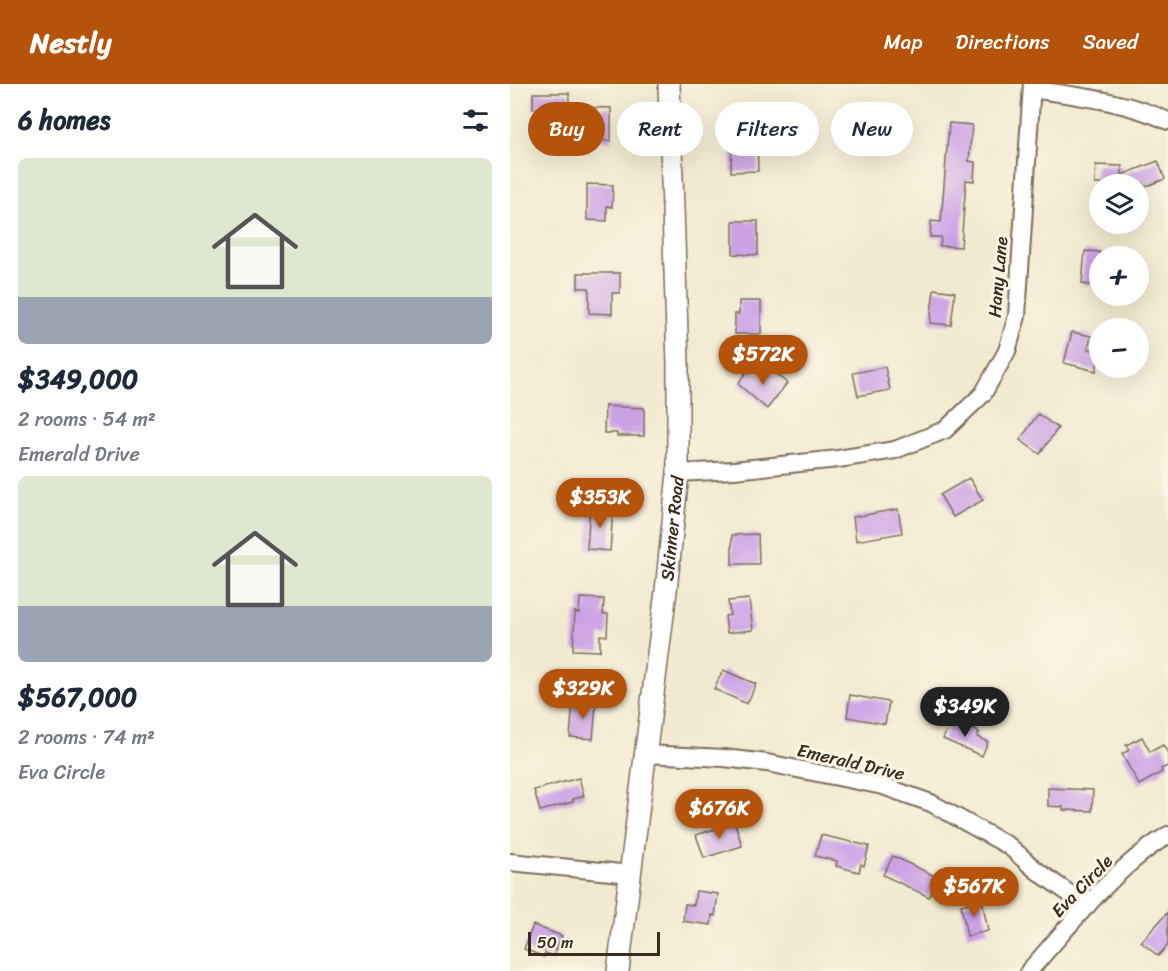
<!DOCTYPE html>
<meta charset="utf-8">
<style>
:root{--surface:#fff;--page:#f2f2f3;--text:#1f2937;--muted:#747a83;--accent:#b45309}
body{margin:0;font-family:Sriracha,sans-serif;background:var(--page);color:var(--text);height:100vh;display:flex;flex-direction:column;font-size:22px;white-space:nowrap}
*{box-sizing:border-box;margin:0}
p{font-size:20px;color:var(--muted)}
.icon{flex:none;width:33px;height:33px;fill:none;stroke:currentColor;stroke-width:2;stroke-linecap:round;stroke-linejoin:round}
.map{position:relative;flex:1;overflow:hidden}
.details{display:flex;flex-direction:column;background:var(--surface);width:510px}
.details>*{flex:none}
.guide{position:absolute;left:18px;top:18px;width:549px;height:54px;display:flex;gap:12px}
.buttons{position:absolute;left:579px;top:90px;display:grid;gap:12px}
.buttons a{display:grid;place-items:center;width:60px;height:60px;border-radius:50%;background:var(--surface);box-shadow:0 6px 24px #0002;font-size:30px}
.scale{position:absolute;left:18px;bottom:15px;width:132px;box-sizing:border-box;padding-left:6px;border:3px solid #3b2a1e;border-top:0;font-size:16px;line-height:21px;white-space:nowrap;color:#3b2a1e;-webkit-text-stroke:4px #fcf5e5;paint-order:stroke}
.price{position:absolute;translate:-50% -51px;padding:0 14px;border-radius:21px;background:var(--accent);color:#fff;font-size:20px;line-height:39px;filter:drop-shadow(0 2px 3px #0008)}
.price::after{content:'';position:absolute;left:50%;top:36px;width:18px;height:14px;margin-left:-9px;background:inherit;clip-path:polygon(0 0,100% 0,50% 100%)}
.price.selected{background:#222;color:#fff}
ul{padding:0;list-style:none}
li{display:grid;align-content:center;gap:12px;height:318px;padding:0 18px}
li span{display:grid;place-items:center;height:186px;border-radius:9px;color:#555}
li>.icon{margin-inline-start:auto}
span .icon{width:108px;height:108px;fill:#fffc;stroke-width:1}
li b{font-size:26px}
h2{display:flex;justify-content:space-between;align-items:center;height:72px;padding:0 18px;font-size:26px}
.pill{padding:0 21px;border-radius:27px;background:var(--surface);box-shadow:0 6px 24px #0002;font-size:21px;line-height:54px}
.pill.selected{background:var(--accent);color:#fff}
header{display:flex;align-items:center;gap:36px;box-sizing:border-box;height:84px;padding:0 30px;background:var(--accent);color:#fff}
header strong{font-size:28px}
nav{display:flex;gap:33px;margin-inline-start:auto;font-size:21px}
main{display:flex;flex:1;min-height:0}
.map>svg:first-child{display:block}
</style>
<header>
<strong>Nestly</strong>
<nav><a>Map</a><a>Directions</a><a>Saved</a></nav>
</header>
<main>
<section class="details">
<h2>6 homes<svg class="icon" aria-label="filters" viewBox="0 0 24 24"><path d="M4 7h16M4 17h16"/><circle cx="9" cy="7" r="2"/><circle cx="15" cy="17" r="2"/></svg></h2>
<ul>
<li><span style="background:linear-gradient(#dfe7d0 75%,#9aa5b1 0)"><svg class="icon" aria-label="home" viewBox="0 0 24 24"><path d="M3 11l9-7 9 7M6 9v11h12V9"/></svg></span><div><b>$349,000</b><p>2 rooms · 54 m²</p><p>Emerald Drive</p></div></li>
<li><span style="background:linear-gradient(#dfe7d0 70%,#9aa5b1 0)"><svg class="icon" aria-label="home" viewBox="0 0 24 24"><path d="M3 11l9-7 9 7M6 9v11h12V9"/></svg></span><div><b>$567,000</b><p>2 rooms · 74 m²</p><p>Eva Circle</p></div></li>
</ul>
</section>
<div class="map">
<svg width="658" height="887" viewBox="0 0 658 887">
<rect width="100%" height="100%" fill="#fcf5e5"/>
<filter id="ink" filterUnits="userSpaceOnUse"><feTurbulence type="fractalNoise" baseFrequency=".0167" numOctaves="2"/><feDisplacementMap in="SourceGraphic" scale="12" xChannelSelector="R" yChannelSelector="G"/><feConvolveMatrix kernelMatrix="1 2 1 2 8 2 1 2 1" color-interpolation-filters="sRGB"/></filter>
<filter id="wash" filterUnits="userSpaceOnUse"><feTurbulence type="fractalNoise" baseFrequency=".008" numOctaves="4" result="noise"/><feDisplacementMap in="SourceGraphic" scale="24" xChannelSelector="R" yChannelSelector="G"/><feGaussianBlur stdDeviation="1.35" result="paint"/><feColorMatrix in="noise" values="0 0 0 0 0 0 0 0 0 0 0 0 0 0 0 0 0 1.4 0 .05"/><feComposite in="paint" operator="in"/></filter>
<g filter="url(#wash)">
<rect width="100%" height="100%" fill="#f2ead0"/>
<g id="blocks">
<g fill="#cba1e6">
<polygon points="23,9 59,9 59,26 23,25"/>
<polygon points="65,23 101,24 101,57 78,56 78,54 64,54"/>
<polygon points="439,39 462,41 459,77 465,78 464,97 456,96 451,163 430,162 431,153 420,153 421,137 431,138"/>
<polygon points="222,51 247,51 248,87 221,88"/>
<polygon points="648,77 655,95 634,103 633,100 585,100 586,81 612,82 612,91"/>
<polygon points="77,100 103,101 102,123 97,122 97,137 77,136"/>
<polygon points="223,137 248,137 248,171 223,170"/>
<polygon points="575,167 590,168 590,202 572,200"/>
<polygon points="68,189 110,189 110,209 102,209 102,230 79,229 79,204 68,204"/>
<polygon points="424,205 445,208 441,241 420,239"/>
<polygon points="229,217 251,217 251,250 225,250 225,230 229,230"/>
<polygon points="562,248 581,252 578,265 590,267 586,287 554,279"/>
<polygon points="240,283 255,294 261,286 277,299 257,325 228,300"/>
<polygon points="375,283 380,306 348,312 343,289"/>
<polygon points="95,322 134,324 134,352 107,352 107,349 94,349"/>
<polygon points="528,330 548,344 530,370 510,356"/>
<polygon points="459,394 473,416 443,433 430,411"/>
<polygon points="80,423 103,425 100,467 77,465"/>
<polygon points="388,425 392,449 346,457 343,433"/>
<polygon points="248,450 249,480 222,480 222,451"/>
<polygon points="70,514 94,515 93,530 98,530 97,552 90,551 90,567 63,566 65,528 69,529"/>
<polygon points="239,515 243,546 217,549 215,532 220,531 218,517"/>
<polygon points="213,586 246,600 237,620 204,605"/>
<polygon points="340,611 379,618 375,640 337,633"/>
<polygon points="63,618 86,620 83,655 60,653"/>
<polygon points="441,636 469,648 467,653 478,658 472,672 433,655"/>
<polygon points="632,653 640,668 653,661 658,669 658,682 651,685 652,688 629,701 612,670 619,666 616,661"/>
<polygon points="69,694 74,712 63,715 63,718 30,727 24,706"/>
<polygon points="538,704 583,706 582,727 553,726 553,723 538,722"/>
<polygon points="225,739 232,762 194,774 186,751"/>
<polygon points="311,751 359,762 354,782 351,780 349,788 326,782 327,777 305,772"/>
<polygon points="383,772 429,794 419,813 373,791"/>
<polygon points="186,807 208,810 205,832 202,831 201,841 173,837 175,820 184,821"/>
<polygon points="472,816 478,847 457,852 451,821"/>
<polygon points="658,828 658,861 648,872 631,858"/>
<polygon points="23,841 52,852 44,872 35,869 34,873 14,865"/>
</g>
</g>
</g>
<g filter="url(#ink)">
<use href="#blocks" fill-opacity="0" stroke="#7b6d5c" stroke-width="1.5"/>
<g fill="none" stroke-linecap="round" stroke-linejoin="round">
<g stroke="#7b6d5c" stroke-width="20">
<g id="minor">
<path d="M522,5C567,12 616,17 658,37"/>
<polyline points="168,389 224,386 328,375 385,366 435,346 473,310 497,267 507,232 522,0"/>
<polyline points="136,670 214,674 257,679 373,702 421,719 499,762 526,786 577,822"/>
<polyline points="0,778 121,790"/>
<path d="M519,887C560,841 605,783 658,751"/>
</g>
</g>
<g stroke="#7b6d5c" stroke-width="24">
<g id="tertiary">
<path id="s1" d="M108,887L156,507L168,389V280L159,0"/>
</g>
</g>
<use href="#minor" stroke="#fff" stroke-width="16"/>
<use href="#tertiary" stroke="#fff" stroke-width="21"/>
</g>
</g>
<g text-anchor="middle" dominant-baseline="central" stroke-width="6" stroke-linejoin="round" paint-order="stroke">
<g font-size="18" fill="#3b2a1e" stroke="#fcf5e5">
<text transform="translate(488 193) rotate(-85)">Hany Lane</text>
<text stroke="none"><textPath href="#s1" startOffset="446">Skinner Road</textPath></text>
<text transform="translate(341 678) rotate(13)">Emerald Drive</text>
<text transform="translate(572 802) rotate(-46)">Eva Circle</text>
</g>
</g>
</svg>
<div class="buttons">
<a><svg class="icon" aria-label="layers" viewBox="0 0 24 24"><path d="M12 4l9 5-9 5-9-5zM3 14l9 5 9-5"/></svg></a>
<a>+</a>
<a>−</a>
</div>
<div class="scale">50 m</div>
<b class="price" style="left:253px;top:302px">$572K</b>
<b class="price" style="left:90px;top:445px">$353K</b>
<b class="price" style="left:73px;top:636px">$329K</b>
<b class="price selected" style="left:455px;top:654px">$349K</b>
<b class="price" style="left:209px;top:756px">$676K</b>
<b class="price" style="left:464px;top:834px">$567K</b>
<div class="guide">
<a class="pill selected">Buy</a>
<a class="pill">Rent</a>
<a class="pill">Filters</a>
<a class="pill">New</a>
</div>
</div>
</main>
